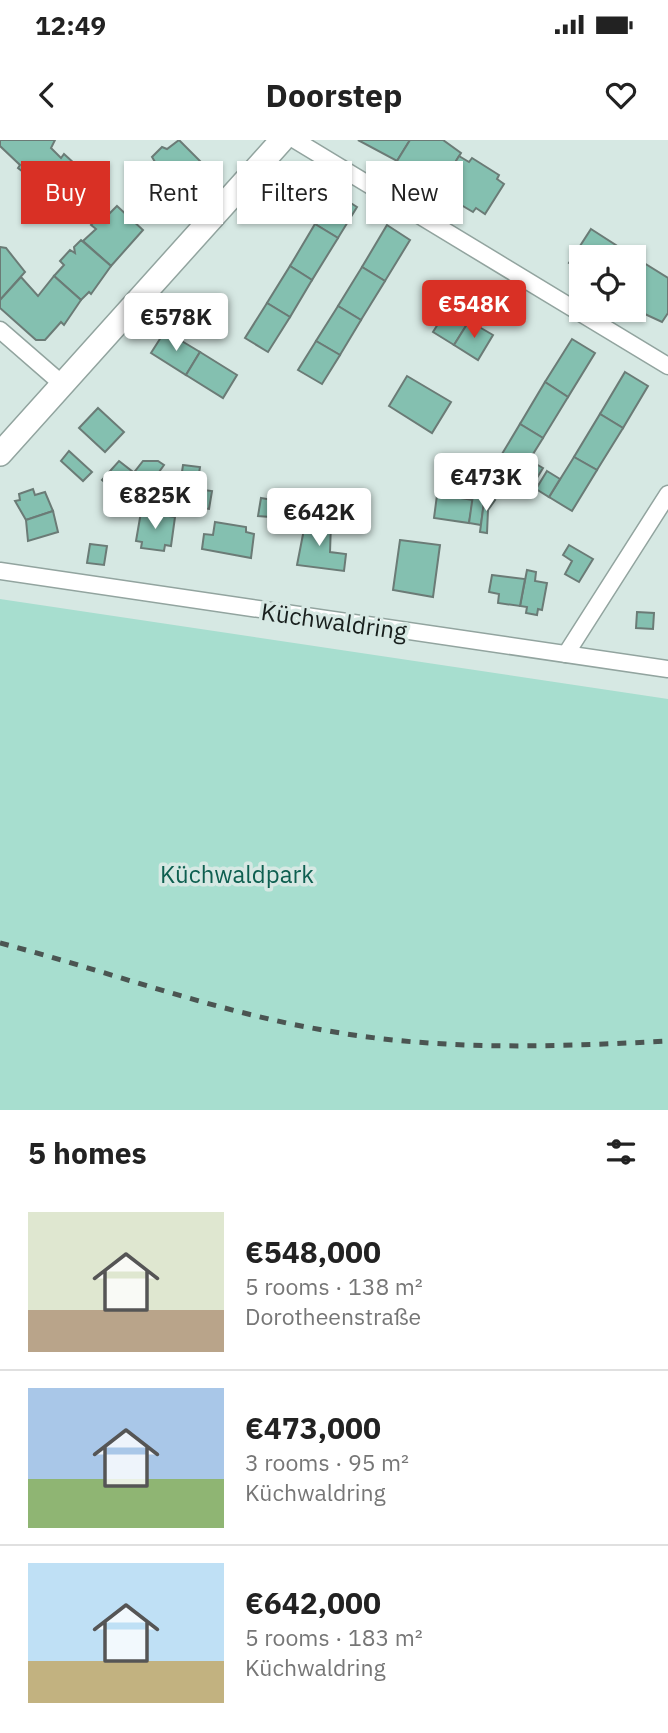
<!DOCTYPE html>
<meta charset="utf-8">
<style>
:root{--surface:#fff;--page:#f6f6f6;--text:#222;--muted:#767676;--line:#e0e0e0;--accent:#d93025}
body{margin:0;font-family:"IBM Plex Sans",sans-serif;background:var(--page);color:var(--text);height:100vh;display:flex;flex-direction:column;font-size:26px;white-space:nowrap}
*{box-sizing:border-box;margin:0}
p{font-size:23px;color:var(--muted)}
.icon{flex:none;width:38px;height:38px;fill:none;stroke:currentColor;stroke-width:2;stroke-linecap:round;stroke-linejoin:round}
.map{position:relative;height:970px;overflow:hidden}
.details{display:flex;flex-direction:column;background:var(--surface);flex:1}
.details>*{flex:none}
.guide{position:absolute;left:21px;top:21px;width:626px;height:63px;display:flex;gap:14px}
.buttons{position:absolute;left:569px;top:105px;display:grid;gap:14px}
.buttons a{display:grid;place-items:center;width:77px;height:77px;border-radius:0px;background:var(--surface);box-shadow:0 2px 5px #0004;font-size:35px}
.price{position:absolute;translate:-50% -60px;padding:0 16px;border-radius:7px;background:#fff;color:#222;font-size:23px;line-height:46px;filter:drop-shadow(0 2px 4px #0008)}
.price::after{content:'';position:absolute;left:50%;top:42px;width:21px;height:16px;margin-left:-10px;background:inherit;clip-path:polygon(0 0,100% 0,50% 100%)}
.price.on{background:var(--accent);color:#fff}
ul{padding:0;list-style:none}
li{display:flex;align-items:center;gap:21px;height:175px;padding:0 28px}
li+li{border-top:2px solid var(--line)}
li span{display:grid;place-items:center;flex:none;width:196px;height:140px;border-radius:0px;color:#555}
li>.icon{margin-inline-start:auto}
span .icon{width:84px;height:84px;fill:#fffc;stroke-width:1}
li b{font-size:30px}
h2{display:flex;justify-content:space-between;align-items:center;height:84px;padding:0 28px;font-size:30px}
.pill{padding:0 24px;border-radius:0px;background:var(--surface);box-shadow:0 2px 5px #0004;font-size:24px;line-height:63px}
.pill.on{background:var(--accent);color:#fff}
.status{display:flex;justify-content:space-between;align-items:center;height:49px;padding:0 35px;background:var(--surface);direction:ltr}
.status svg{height:19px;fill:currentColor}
header{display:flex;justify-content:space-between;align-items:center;height:91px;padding:0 28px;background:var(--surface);font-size:32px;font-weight:700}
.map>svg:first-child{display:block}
</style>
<div class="status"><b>12:49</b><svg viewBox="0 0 49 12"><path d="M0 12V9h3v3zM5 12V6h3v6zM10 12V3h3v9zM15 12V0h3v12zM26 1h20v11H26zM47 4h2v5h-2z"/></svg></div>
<header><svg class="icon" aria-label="back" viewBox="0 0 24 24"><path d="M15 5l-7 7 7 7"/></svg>Doorstep<svg class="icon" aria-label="heart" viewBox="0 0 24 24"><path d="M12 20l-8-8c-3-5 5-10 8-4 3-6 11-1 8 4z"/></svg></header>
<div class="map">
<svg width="668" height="970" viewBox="0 0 668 970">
<rect width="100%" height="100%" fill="#d6e8e3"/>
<polygon fill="#a7decf" points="0,459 668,559 668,970 0,970"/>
<g fill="#84c0b0" stroke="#6b7b76" stroke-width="2">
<polygon points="0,0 55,0 51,8 61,18 64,14 87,35 62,63 25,30 23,32 18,28 20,25 0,6"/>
<polygon points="179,0 203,24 173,57 146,33 155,22 152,17 162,7 167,9"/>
<polygon points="358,0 410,0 397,21"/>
<polygon points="410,0 443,0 461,13 440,47 430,41 428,45 404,30 406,26 397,21"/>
<polygon points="459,16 469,22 472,18 499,35 497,39 504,44 485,74 476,68 473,72 446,56 449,52 440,47"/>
<polygon points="335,53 357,67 338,98 315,84"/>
<polygon points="117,66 143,90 111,126 83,101 96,89 91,85 103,72 108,75"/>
<polygon points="315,84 338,98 312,140 290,126"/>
<polygon points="387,85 410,100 385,141 362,127"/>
<polygon points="591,89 636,118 634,122 634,117 581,117 581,138 574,133 577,128 569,123"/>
<polygon points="81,100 111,126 91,154 89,152 81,160 54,136 64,125 60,121 70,110 75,113 74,107"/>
<polygon points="0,107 6,108 25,132 0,160"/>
<polygon points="636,118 668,138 668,173 662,182 634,169 634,122"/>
<polygon points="290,126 312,140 290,177 267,163"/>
<polygon points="362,127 385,141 361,180 338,166"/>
<polygon points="54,136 81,160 64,185 61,182 45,200 36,200 0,168 0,160 21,137 38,156"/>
<polygon points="267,163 290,177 268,212 245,198"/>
<polygon points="338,166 361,180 340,215 316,201"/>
<polygon points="448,168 469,181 454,205 433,192"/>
<polygon points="469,181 493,195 478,220 454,205"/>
<polygon points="165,191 200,212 186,235 151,213"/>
<polygon points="572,199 595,213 568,257 545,242"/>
<polygon points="316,201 340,215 322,244 298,230"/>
<polygon points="200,212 237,235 223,258 186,235"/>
<polygon points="625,232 648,246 623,288 600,274"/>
<polygon points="407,236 451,262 432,293 389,266"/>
<polygon points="545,242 568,257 543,298 520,284"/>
<polygon points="98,268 124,292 105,312 79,288"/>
<polygon points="600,274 623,288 597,330 574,317"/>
<polygon points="520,284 543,298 518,338 496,324"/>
<polygon points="69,311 92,332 83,341 61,321"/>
<polygon points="574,317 597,330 572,371 549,357"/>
<polygon points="529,320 543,328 532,346 518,338"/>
<polygon points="119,321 133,332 116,352 102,340"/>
<polygon points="143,321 158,321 164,325 146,350 141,348 139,361 114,358"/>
<polygon points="183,325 200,327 194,367 177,365"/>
<polygon points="547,331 560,339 549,357 536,349"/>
<polygon points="446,348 461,350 460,358 473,360 469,383 434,378 437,355 445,356"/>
<polygon points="474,348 485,354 481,385 469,383"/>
<polygon points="33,349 35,355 45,352 53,371 26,380 15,361 20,360 19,354"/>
<polygon points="196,349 212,351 209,369 194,367"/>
<polygon points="485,354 495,360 488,370 487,393 480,392"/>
<polygon points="261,358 273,360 270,377 258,376"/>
<polygon points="53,371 58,392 28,401 26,380"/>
<polygon points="141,372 175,377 171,406 165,405 164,411 141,408 142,402 136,401"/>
<polygon points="306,379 331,383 330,412 346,414 344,431 297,425"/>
<polygon points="215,382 246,387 246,392 254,394 251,418 202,409 204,394 213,395"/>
<polygon points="400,400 440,405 433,457 393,450"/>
<polygon points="90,404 107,406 104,425 87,423"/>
<polygon points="569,405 593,419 579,442 565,434 572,421 563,415"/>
<polygon points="527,430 536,432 535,441 547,443 542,470 538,469 537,475 526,473 527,467 520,466"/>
<polygon points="492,435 525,439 520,466 498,463 499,454 489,452"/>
<polygon points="637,472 654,473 653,489 636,488"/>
</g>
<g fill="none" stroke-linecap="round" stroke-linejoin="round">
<g stroke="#92a49f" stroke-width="19">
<g id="minor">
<polyline points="295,0 668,226"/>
<polyline points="0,190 61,243"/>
<polyline points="0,431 668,529"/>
<polyline points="566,514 668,354"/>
</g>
</g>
<g stroke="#92a49f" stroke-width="26">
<polyline id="secondary" points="0,314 282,0"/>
</g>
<use href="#minor" stroke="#fff" stroke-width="16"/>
<use href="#secondary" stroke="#fff" stroke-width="23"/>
<path stroke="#4b5552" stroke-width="5" stroke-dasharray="9 9" stroke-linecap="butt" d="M0,803C108,831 219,873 329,891C441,911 554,907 668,901"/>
</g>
<g text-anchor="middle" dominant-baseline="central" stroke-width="7" stroke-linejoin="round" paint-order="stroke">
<g font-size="24" fill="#181f1d" stroke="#d6e8e3">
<text transform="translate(334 481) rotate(8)">Küchwaldring</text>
</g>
<g font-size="24" fill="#0e5f50" stroke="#d6e8e3">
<text x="237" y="734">Küchwaldpark</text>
</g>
</g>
</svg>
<div class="buttons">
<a><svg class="icon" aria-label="locate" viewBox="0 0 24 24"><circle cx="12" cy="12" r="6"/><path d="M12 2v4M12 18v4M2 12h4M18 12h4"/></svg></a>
</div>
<b class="price on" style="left:474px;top:200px">€548K</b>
<b class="price" style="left:176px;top:213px">€578K</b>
<b class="price" style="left:486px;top:373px">€473K</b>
<b class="price" style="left:155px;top:391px">€825K</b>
<b class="price" style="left:319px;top:408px">€642K</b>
<div class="guide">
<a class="pill on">Buy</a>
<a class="pill">Rent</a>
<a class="pill">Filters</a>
<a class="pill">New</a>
</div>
</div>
<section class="details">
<h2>5 homes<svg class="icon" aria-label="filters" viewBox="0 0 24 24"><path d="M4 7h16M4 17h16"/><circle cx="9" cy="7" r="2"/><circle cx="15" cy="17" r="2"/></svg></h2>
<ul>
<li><span style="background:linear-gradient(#dfe7d0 70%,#b9a48a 0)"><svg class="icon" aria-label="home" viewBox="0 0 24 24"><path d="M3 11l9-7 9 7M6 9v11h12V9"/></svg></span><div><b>€548,000</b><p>5 rooms · 138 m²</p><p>Dorotheenstraße</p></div></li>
<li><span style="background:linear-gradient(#a9c7e8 65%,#8fb573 0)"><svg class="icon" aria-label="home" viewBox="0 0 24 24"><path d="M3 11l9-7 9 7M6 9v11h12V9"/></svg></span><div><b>€473,000</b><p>3 rooms · 95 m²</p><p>Küchwaldring</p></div></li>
<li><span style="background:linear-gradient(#bfe0f5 70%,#c2b280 0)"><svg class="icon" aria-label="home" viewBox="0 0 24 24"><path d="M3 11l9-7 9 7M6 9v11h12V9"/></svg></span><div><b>€642,000</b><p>5 rooms · 183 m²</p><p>Küchwaldring</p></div></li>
</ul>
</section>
